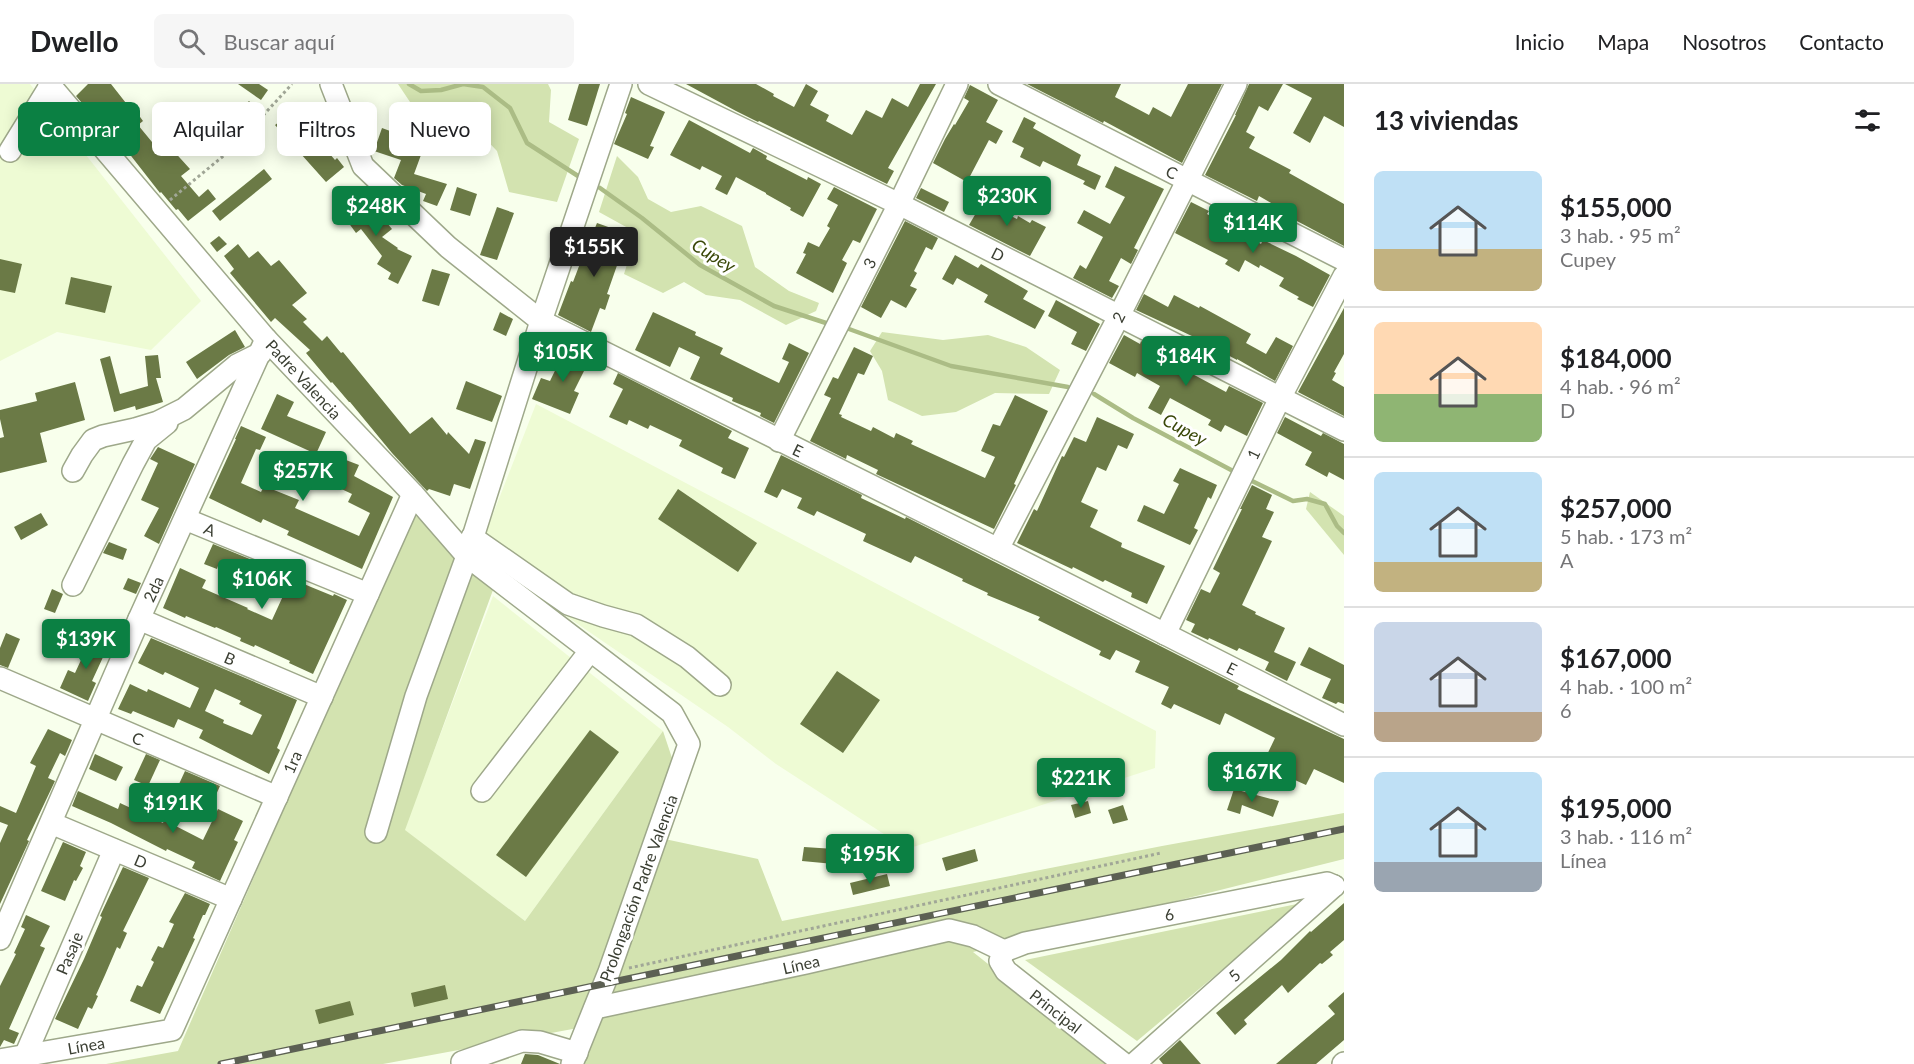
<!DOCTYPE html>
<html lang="es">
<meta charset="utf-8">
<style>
:root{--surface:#fff;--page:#f6f6f6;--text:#202124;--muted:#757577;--line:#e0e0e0;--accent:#0b8043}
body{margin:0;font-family:Lato,sans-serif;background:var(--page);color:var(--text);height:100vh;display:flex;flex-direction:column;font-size:22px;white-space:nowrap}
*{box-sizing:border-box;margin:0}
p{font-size:20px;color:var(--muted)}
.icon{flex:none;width:33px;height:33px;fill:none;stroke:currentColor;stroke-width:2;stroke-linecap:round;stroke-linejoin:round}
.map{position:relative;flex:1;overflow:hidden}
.sheet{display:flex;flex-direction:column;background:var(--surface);width:570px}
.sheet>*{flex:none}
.top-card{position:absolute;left:18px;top:18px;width:570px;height:54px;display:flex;gap:12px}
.price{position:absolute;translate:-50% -51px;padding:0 14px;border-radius:6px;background:var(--accent);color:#fff;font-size:20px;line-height:39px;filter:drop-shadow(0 2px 3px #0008)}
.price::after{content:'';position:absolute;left:50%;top:36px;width:18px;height:14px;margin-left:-9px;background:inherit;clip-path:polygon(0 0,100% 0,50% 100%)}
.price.selected{background:#222;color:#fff}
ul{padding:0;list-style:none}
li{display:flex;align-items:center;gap:18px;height:150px;padding:0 30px}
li+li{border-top:2px solid var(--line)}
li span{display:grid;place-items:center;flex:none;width:168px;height:120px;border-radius:9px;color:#555}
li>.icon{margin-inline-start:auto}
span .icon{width:72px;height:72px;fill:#fffc;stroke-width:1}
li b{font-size:26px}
h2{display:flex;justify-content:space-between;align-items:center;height:72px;padding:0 30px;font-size:26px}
.tag{padding:0 21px;border-radius:9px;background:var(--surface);box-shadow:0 3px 15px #0003;font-size:21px;line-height:54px}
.tag.selected{background:var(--accent);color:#fff}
header{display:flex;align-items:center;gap:36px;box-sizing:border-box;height:84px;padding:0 30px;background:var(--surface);border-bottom:2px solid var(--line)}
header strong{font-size:28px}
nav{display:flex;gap:33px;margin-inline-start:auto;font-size:21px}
.search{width:420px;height:54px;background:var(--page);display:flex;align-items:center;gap:15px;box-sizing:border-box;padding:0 21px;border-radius:9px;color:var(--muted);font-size:22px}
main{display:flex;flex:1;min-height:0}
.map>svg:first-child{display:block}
</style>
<header>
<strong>Dwello</strong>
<div class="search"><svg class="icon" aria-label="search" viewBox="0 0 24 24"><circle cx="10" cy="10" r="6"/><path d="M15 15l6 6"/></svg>Buscar aquí</div>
<nav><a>Inicio</a><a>Mapa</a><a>Nosotros</a><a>Contacto</a></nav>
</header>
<main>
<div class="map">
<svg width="1344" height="980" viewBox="0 0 1344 980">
<rect width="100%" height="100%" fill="#f8ffec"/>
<g fill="#eefbd4">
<polygon points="0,0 30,0 201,217 151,266 57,248 0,277"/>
<polygon points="536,320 1156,647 1155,684 907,765 776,680 728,643 477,471"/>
<polygon points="493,512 663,647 525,837 404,746"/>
</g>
<g fill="#d3e3b0">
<polygon points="398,0 548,0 551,6 549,38 579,55 557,118 509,108 497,67 472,41 431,33 410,18"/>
<polygon points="617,72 638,93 648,115 671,128 701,122 742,142 755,183 789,207 819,219 816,227 786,241 740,216 706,211 684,198 663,209 624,190 637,149 599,128"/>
<polygon points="882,248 943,256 988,251 1026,263 1060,286 1049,310 995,309 956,328 922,332 888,316 882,287 870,267"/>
<polygon points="1310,408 1344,432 1344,471 1306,425"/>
<polygon points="413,429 493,506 405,746 525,837 663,647 672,674 646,751 758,775 782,837 1162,762 1344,729 1344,775 973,868 1114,980 565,980 578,944 383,980 106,980 178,967"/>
<polygon points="1302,819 1137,957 1025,876"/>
</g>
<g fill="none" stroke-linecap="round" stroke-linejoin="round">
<g stroke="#abbc85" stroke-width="4.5">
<polyline points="409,0 421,7 441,6 463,0 483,3 510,24 527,59 578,92"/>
<polyline points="600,104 642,134 700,181 774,222 826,239"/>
<polyline points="849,245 951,282 1068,303"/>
<polyline points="1094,310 1133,334 1233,387"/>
<polyline points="1252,397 1293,417 1307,415 1325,420 1337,442 1344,449"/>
</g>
</g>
<g fill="#6b7a46" fill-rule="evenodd">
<polygon points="88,0 111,0 133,28 135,26 143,37 138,41 152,58 160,52 190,85 181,92 199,113 208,105 216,115 188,137 178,125 176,126 161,108 160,109 128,68 125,70 93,30 92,31 76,12"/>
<polygon points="238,0 259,0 268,6 261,16"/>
<polygon points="579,0 600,0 587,42 568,36"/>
<polygon points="686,0 756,0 774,10 773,12 794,23 806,0 818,7 810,21 829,31 826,37 852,51 866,26 882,34 892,14 908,23 920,0 936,0 888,84 894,87 887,100 759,37 758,38 736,27"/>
<polygon points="1027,0 1121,0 1115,13 1149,31 1153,23 1171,33 1188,0 1222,0 1182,79 1104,37 1103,39"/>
<polygon points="1249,0 1283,0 1268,27 1259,22 1246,48 1255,53 1249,64 1291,86 1289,89 1344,120 1344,162 1278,127 1280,124 1259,112 1257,117 1205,91 1236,31 1235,31"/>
<polygon points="1285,0 1344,0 1344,43 1324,32 1310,59 1293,49 1312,14"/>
<polygon points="970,1 998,16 986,38 1003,47 996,60 989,56 967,98 933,79 945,55 954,40 955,41 969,17 964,14"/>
<polygon points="631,13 665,28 650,62 654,63 648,75 614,60 627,30 625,29"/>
<polygon points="249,17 260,28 237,49 226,38"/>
<polygon points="293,27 335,76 337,74 344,83 326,98 275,41"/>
<polygon points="1024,33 1036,39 1033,44 1081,71 1077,81 1101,92 1095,106 1083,100 1085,97 1043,77 1040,83 1020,73 1024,64 1012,58"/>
<polygon points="689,36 750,69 753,64 767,72 766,75 807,96 808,93 821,100 803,133 790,126 791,124 766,110 766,109 736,93 727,111 715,105 722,92 702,82 700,86 670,71"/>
<polygon points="382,44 425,60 414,90 447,100 437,122 423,117 426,110 402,101 394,94 401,76 374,67"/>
<polygon points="1115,82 1164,105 1134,164 1138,166 1131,180 1121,174 1109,197 1119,202 1112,214 1073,194 1080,181 1086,185 1103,153 1077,139 1084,126 1110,140 1125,113 1105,103"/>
<polygon points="264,85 272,95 220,137 212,127"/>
<polygon points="457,103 477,110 470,132 450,126"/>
<polygon points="834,103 877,125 860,159 853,156 842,176 847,179 833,209 796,189 806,170 803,169 808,158 819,163 830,144 827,142 838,121 827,115"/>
<polygon points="921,104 949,118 944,128 916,114"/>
<polygon points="357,108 365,118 361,121 375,138 382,133 392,145 382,153 398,164 397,165 412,172 398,200 388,195 391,189 377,180 382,172 361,145 356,149 337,123"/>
<polygon points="986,112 998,118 995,124 1017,135 1018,132 1030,139 1032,136 1046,143 1030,172 969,141"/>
<polygon points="1191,118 1209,127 1207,130 1261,160 1263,156 1296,172 1330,191 1313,223 1297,215 1299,213 1279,202 1284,194 1260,181 1259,184 1245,176 1239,188 1225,180 1228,176 1175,149"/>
<polygon points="497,123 514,129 497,176 480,171"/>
<polygon points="905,137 938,154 932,166 926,163 914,187 917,189 910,202 917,205 906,224 891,216 881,234 861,223"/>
<polygon points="597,139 628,150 607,210 610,211 605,226 600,224 591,248 558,231 571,197 573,198 589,156 590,156"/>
<polygon points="219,152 227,160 217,168 210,159"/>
<polygon points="238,160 249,174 258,167 271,182 279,176 307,209 292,221 307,235 303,238 322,257 327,252 341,269 343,268 410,350 432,333 447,351 448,348 469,370 475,355 486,358 470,405 454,400 450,412 429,405 427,407 392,369 350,318 349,318 332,298 331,299 306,269 310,266 275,234 271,238 230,189 234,185 224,172"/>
<polygon points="955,171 978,184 981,180 1028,207 1023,215 1045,227 1035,245 984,218 988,211 957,194 953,201 942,195"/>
<polygon points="0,175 22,180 15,209 0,206"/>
<polygon points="432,185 450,190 439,222 422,217"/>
<polygon points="71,193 112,202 105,229 65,220"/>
<polygon points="1144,210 1168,223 1174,211 1199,224 1200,222 1251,250 1246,259 1266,270 1276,253 1293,262 1275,297 1237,275 1237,276 1194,253 1136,226"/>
<polygon points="1056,216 1100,240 1086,267 1071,260 1077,248 1048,232"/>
<polygon points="1344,224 1344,270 1334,288 1336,289 1332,296 1344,303 1344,332 1298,308"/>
<polygon points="500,228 513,235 506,252 493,246"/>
<polygon points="653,228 696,248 695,251 723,264 720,270 779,299 789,278 782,275 789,259 809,269 774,339 760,332 761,329 732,317 733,314 690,295 700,273 679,263 670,283 635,266"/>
<polygon points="235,246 245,263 229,271 197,295 186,278"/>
<polygon points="1124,251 1140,260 1141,257 1171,272 1187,283 1185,286 1226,308 1229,302 1263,319 1247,352 1225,341 1221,348 1208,341 1211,336 1170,314 1161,331 1148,324 1160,302 1137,289 1135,293 1109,279"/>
<polygon points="854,263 873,272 864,291 858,289 839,330 842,331 841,333 871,347 873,343 894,354 896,349 913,357 911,360 985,394 995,373 981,367 993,340 1000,342 1015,311 1048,327 1014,400 1016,401 994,445 876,390 878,386 847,371 846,375 810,357 831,314 824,311 833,293 838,295"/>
<polygon points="566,264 590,275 574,307 579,309 570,330 532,315 541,294 550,297"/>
<polygon points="158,271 161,294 156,294 163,318 136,326 135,322 114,328 100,275 110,272 120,310 148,302 145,272"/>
<polygon points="618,289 732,347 728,354 749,364 735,395 721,389 723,384 679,362 682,356 650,341 648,345 629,336 627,341 609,333 623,305 613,300"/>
<polygon points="466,297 502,312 492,338 456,325"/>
<polygon points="75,298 85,336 40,349 47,378 0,389 0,354 4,353 0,335 0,326 37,317 35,309"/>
<polygon points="277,310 294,318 287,332 326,348 316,370 261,345"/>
<polygon points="1097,333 1134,350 1127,365 1118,361 1106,387 1097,383 1081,418 1098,426 1090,443 1122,459 1121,463 1165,482 1147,520 1131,513 1132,509 1105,496 1103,498 1073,483 1072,485 1017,459 1034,425 1037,427 1062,372 1064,373 1074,353 1086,358"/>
<polygon points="1285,333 1321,352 1323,349 1344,360 1344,396 1329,388 1327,393 1305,381 1312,368 1277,349"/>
<polygon points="241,342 266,353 260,366 256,365 241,399 261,408 264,402 299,416 295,424 359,452 370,429 348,418 352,410 314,392 325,368 359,381 354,392 393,413 362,485 287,451 289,447 263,435 261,439 209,414 236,355 235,355"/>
<polygon points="158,363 195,380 159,460 144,452 159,424 141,416 158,379 150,375"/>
<polygon points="781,371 862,411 861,414 905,435 906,433 1239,602 1237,605 1344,655 1344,699 1314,685 1306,701 1286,692 1288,688 1264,677 1275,654 1225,629 1220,641 1174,620 1171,625 1161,620 1169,603 1135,588 1140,577 1116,566 1110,576 1099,571 1101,567 1038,536 1040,533 987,511 988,509 962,497 963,495 915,472 911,479 863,457 866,450 817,427 814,432 797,424 802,414 782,405 777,414 764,408"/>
<polygon points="1180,384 1217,401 1211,415 1208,413 1194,444 1198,446 1190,461 1137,437 1144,421 1164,430 1179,400 1173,397"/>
<polygon points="1252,401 1272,411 1266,425 1274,428 1262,453 1272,457 1242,521 1256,528 1255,530 1285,544 1274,568 1296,578 1287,597 1265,586 1269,578 1239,564 1237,567 1209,554 1208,556 1191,548 1195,540 1186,536 1201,505 1210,509 1220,489 1213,485 1242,425 1240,425"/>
<polygon points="678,405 757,459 738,488 658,435"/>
<polygon points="41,429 48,441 21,456 14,443"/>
<polygon points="109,458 127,465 123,476 103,469"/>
<polygon points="213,460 289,491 288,493 311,503 333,512 334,510 347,516 313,590 289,579 290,577 255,561 254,563 240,557 241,554 216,543 215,544 186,532 185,534 163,524 180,484 206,496 202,504 248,524 247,525 272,536 283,512 218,482 217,485 204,480"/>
<polygon points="128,494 141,499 136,510 123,505"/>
<polygon points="52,505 63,510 55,529 44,525"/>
<polygon points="6,549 20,555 8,584 0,581 0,564"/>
<polygon points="93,550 110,558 92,597 96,599 88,617 60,604 68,586 75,589"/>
<path d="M151,554L297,616L277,664L280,666L269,690L199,654L203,646L178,635L174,644L133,627L131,630L118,625L130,600L147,608L148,605L190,624L199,604L165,588L163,591L138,579ZM215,605L241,617L239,620L262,631L252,651L223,639L224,636L205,627Z"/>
<polygon points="1309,563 1344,581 1344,620 1338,618 1336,620 1322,614 1331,595 1300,581"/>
<polygon points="837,587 880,616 843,669 800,640"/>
<polygon points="48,645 72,656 65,672 60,669 48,694 55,697 27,756 29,757 0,820 0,759 8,741 0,738 0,722 16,729 36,682 30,679"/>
<polygon points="590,646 619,668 526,793 496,771"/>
<polygon points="95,670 123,683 116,697 89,685"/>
<polygon points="146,670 160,676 148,702 134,696"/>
<polygon points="185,687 220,702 209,726 174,711"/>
<polygon points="1234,705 1279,717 1273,733 1242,721 1240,730 1227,726"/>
<polygon points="78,707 118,725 120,719 163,739 164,736 203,756 218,725 243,737 234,756 238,758 220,797 192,784 195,778 167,765 166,767 111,739 72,722"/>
<polygon points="1088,717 1091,729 1075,734 1071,721"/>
<polygon points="1123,721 1128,736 1113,740 1108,726"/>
<polygon points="63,758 86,768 80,782 83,784 76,797 74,796 65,817 41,807"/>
<polygon points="804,763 835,765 834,780 802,777"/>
<polygon points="975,765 978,777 946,787 942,774"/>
<polygon points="123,783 149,794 123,847 127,849 120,865 117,863 105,891 96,911 98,912 92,925 88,923 78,945 55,935 84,875 102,833 100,832"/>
<polygon points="887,790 890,802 853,811 850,799"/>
<polygon points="185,809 210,820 205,831 203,831 193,854 195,855 160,930 130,917 137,901 142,903 154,878 151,876 158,862 163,864 174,840 169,838"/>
<polygon points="1344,819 1344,856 1330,868 1333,871 1322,880 1320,879 1288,909 1282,901 1244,936 1247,940 1235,951 1216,929 1281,876 1310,847 1311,848"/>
<polygon points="26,831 50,842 40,862 45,864 9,945 19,949 14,960 4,956 0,963 0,902 16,870 14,869 25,845 21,843"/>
<polygon points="445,901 448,915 414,923 411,909"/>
<polygon points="1344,908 1344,956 1316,980 1276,980 1335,930 1328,922"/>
<polygon points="350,917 354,931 319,940 315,926"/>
<polygon points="1180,956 1201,980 1163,980 1159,975"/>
<polygon points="525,970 538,971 560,980 521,980"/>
</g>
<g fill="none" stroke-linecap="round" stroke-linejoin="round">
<g stroke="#9ea88a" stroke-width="24">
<g id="minor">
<polyline points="49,0 266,255 413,410 467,472 672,629 689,660 609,888 572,980"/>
<polyline points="331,0 363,82 448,163 541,237 998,465 1344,641"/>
<polyline points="649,0 899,120 1344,346"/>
<polyline points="999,0 1344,176"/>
<polyline points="10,67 50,2"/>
<polyline points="779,357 899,120 957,0"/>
<polyline points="73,387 82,371 93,356 103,352 135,345 158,338 184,325 237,281 261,269"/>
<polyline points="185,435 368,510"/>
<polyline points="472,453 568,520 603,532 636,541 687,573 720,601"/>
<polyline points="998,465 1119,232 1236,0"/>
<polyline points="73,501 133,380 146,356 167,339"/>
<polyline points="139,535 322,613"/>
<polyline points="1165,550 1280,314 1344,192"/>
<polyline points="0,594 277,713"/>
<polyline points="482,707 590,567"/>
<polyline points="51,739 231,815"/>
<polyline points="376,748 416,612 467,472 541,237 621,0"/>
<polyline points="0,855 139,535 266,255"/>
<polyline points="1004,867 1025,859 1327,799 1334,802"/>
<polyline points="1004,867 1000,877 1006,887 1124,980"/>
<polyline points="595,924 806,879 949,846 973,852 1004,867"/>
<polyline points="25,972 114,766"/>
<polyline points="0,976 172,946 413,410"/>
<polyline points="462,978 522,957 540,958 577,969"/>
<polyline points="1134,980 1334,802"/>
<polyline points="1343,980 1344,979"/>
</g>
</g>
<g stroke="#a1a797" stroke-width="3" stroke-dasharray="3 3" stroke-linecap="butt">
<polyline points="170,116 233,64 292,0"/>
<polyline points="629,884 1161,769"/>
</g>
<use href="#minor" stroke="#fff" stroke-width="21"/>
<g stroke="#5c6053" stroke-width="7">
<polyline id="rail" points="221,980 1344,745"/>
</g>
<use href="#rail" stroke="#fff" stroke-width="4.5" stroke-dasharray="14" stroke-linecap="butt"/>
</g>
<g text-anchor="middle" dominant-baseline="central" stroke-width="6" stroke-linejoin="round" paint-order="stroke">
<g font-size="16" fill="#3b3f33" stroke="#fff">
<text transform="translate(1172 88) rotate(27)">C</text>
<text transform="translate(998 170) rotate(27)">D</text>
<text transform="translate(869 179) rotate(-63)">3</text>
<text transform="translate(1118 233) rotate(-63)">2</text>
<text transform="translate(304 295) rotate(47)">Padre Valencia</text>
<text transform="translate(798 366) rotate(26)">E</text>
<text transform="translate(1253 370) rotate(-64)">1</text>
<text transform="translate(210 445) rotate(22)">A</text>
<text transform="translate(153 505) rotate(-65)">2da</text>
<text transform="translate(230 574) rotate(23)">B</text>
<text transform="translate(1232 584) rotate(27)">E</text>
<text transform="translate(138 654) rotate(23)">C</text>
<text transform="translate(292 678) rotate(-66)">1ra</text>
<text transform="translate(141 777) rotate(23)">D</text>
<text transform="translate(638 804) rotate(-70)">Prolongación Padre Valencia</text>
<text transform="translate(1169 830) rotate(-11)">6</text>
<text transform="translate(69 869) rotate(-67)">Pasaje</text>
<text transform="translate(801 880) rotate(-13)">Línea</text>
<text transform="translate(1234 891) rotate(-42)">5</text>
<text transform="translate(1056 927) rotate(38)">Principal</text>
<text transform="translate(86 961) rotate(-10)">Línea</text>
</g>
<g font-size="18" font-style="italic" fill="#3a4809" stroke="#fff">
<text transform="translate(714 171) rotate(32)">Cupey</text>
<text transform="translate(1185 345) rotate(29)">Cupey</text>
</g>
</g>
</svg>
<b class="price" style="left:1007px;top:143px">$230K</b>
<b class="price" style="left:376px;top:153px">$248K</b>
<b class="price" style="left:1253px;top:170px">$114K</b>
<b class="price selected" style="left:594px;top:194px">$155K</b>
<b class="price" style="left:563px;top:299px">$105K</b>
<b class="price" style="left:1186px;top:303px">$184K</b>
<b class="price" style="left:303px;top:418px">$257K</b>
<b class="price" style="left:262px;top:526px">$106K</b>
<b class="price" style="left:86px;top:586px">$139K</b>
<b class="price" style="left:1252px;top:719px">$167K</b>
<b class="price" style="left:1081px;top:725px">$221K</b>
<b class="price" style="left:173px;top:750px">$191K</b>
<b class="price" style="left:870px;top:801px">$195K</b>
<div class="top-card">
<a class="tag selected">Comprar</a>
<a class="tag">Alquilar</a>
<a class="tag">Filtros</a>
<a class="tag">Nuevo</a>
</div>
</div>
<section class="sheet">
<h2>13 viviendas<svg class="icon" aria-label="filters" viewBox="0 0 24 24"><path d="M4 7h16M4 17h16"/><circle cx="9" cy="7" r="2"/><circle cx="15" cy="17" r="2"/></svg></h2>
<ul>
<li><span style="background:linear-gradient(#bfe0f5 65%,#c2b280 0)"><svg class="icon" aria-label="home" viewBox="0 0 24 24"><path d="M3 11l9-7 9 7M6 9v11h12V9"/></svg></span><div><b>$155,000</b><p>3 hab. · 95 m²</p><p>Cupey</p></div></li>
<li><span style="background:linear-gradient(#ffd9b3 60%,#8fb573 0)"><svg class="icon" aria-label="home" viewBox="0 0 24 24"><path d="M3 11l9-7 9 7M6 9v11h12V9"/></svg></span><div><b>$184,000</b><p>4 hab. · 96 m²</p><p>D</p></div></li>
<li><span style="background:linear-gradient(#bfe0f5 75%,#c2b280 0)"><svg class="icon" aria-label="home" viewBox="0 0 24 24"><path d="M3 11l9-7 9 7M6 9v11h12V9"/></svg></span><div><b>$257,000</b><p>5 hab. · 173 m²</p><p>A</p></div></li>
<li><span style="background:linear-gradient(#c9d6e8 75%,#b9a48a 0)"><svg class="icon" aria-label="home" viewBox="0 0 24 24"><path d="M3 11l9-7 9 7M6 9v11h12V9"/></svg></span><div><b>$167,000</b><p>4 hab. · 100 m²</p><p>6</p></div></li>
<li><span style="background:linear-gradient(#bfe0f5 75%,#9aa5b1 0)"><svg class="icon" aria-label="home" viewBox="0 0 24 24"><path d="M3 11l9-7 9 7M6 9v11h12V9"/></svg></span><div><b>$195,000</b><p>3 hab. · 116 m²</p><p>Línea</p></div></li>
</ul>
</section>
</main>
